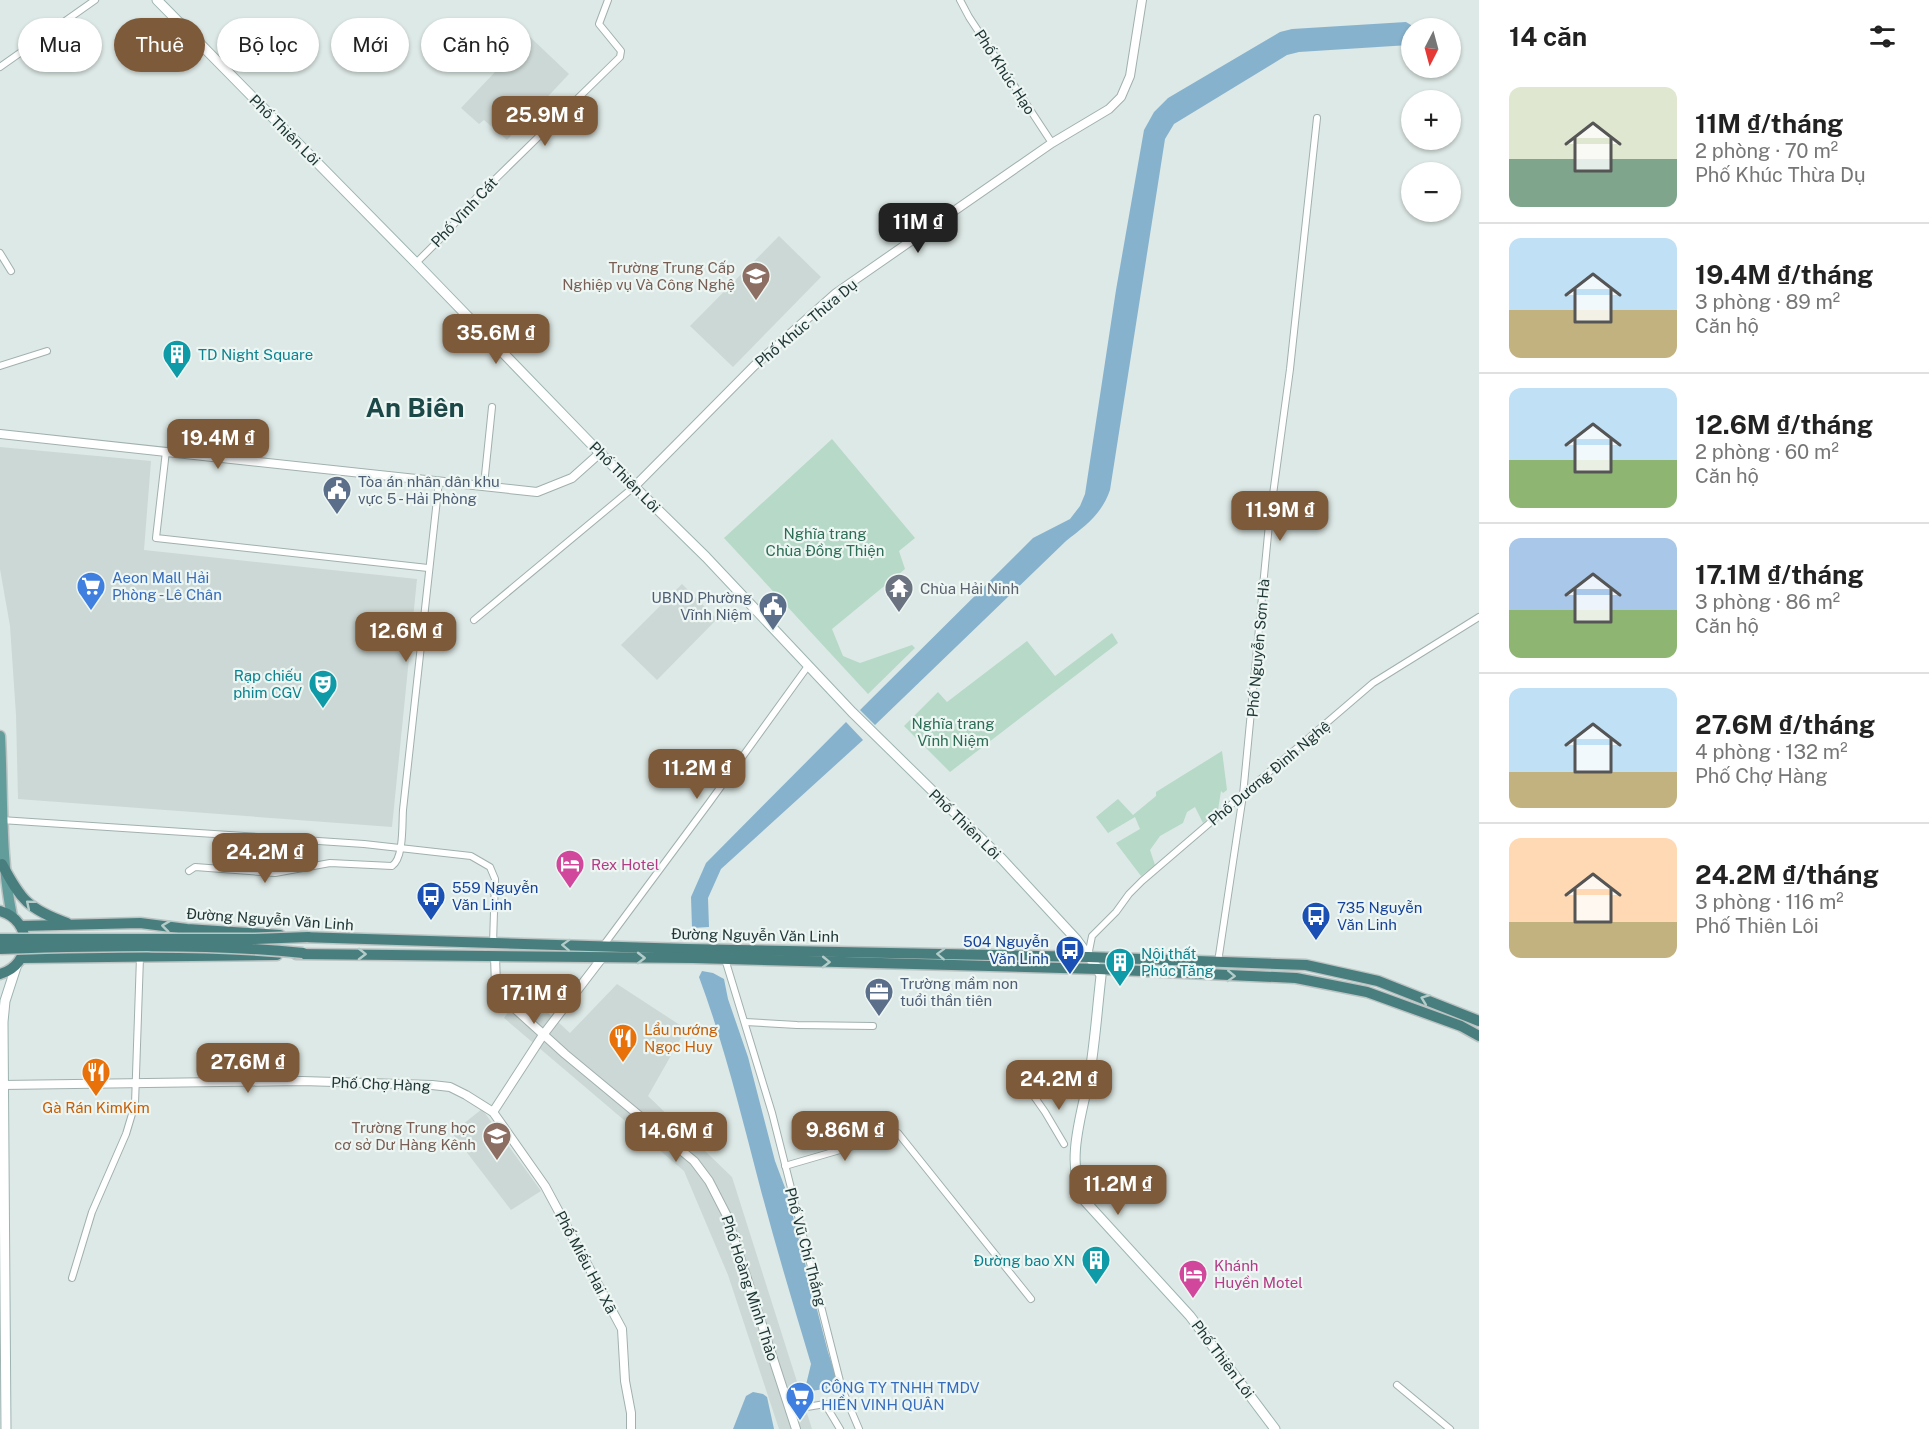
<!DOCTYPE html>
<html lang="vi">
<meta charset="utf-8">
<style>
:root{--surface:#fff;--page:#f6f6f6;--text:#222;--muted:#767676;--line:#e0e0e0;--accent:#7d5a3a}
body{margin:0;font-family:"Public Sans",sans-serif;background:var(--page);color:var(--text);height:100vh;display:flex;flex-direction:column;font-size:22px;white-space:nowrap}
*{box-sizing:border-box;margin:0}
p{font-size:20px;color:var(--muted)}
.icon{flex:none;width:33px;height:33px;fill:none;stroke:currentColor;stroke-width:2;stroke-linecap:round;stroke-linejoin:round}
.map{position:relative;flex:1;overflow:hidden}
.sheet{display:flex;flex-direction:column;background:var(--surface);width:450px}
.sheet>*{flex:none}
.banner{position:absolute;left:18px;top:18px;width:570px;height:54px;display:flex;gap:12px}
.needle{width:39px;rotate:186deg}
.fabs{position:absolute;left:1401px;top:18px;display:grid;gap:12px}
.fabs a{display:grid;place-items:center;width:60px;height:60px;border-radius:50%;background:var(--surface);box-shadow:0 2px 4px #0004;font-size:30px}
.price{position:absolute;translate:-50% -51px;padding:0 14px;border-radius:12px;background:var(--accent);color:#fff;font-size:20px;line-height:39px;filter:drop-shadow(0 2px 3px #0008)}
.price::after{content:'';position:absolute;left:50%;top:36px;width:18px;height:14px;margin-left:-9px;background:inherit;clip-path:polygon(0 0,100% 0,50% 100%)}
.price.selected{background:#222;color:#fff}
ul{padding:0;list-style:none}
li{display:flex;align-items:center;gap:18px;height:150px;padding:0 30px}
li+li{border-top:2px solid var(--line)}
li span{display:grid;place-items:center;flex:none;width:168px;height:120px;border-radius:12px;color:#555}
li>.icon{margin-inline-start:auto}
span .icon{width:72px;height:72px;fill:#fffc;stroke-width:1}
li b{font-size:26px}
h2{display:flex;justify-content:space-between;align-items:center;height:72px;padding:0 30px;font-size:26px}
.pill{padding:0 21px;border-radius:27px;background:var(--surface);box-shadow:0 2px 4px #0004;font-size:21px;line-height:54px}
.pill.selected{background:var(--accent);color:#fff}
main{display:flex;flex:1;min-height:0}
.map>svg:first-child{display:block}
</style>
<main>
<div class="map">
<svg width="1479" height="1429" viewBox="0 0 1479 1429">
<rect width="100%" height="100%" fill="#dde9e6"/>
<g fill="#ccd8d5">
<polygon points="529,36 569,74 507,140 484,120 479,124 461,108"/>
<polygon points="779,236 821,277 733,367 690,326"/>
<polygon points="0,447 151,461 144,550 417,579 392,827 18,799 16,715 10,626 0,569"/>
<polygon points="682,584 717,619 657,680 621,645"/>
<polygon points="617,984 686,1029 648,1096 732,1177 812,1429 779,1429 728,1275 684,1171 504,1018 523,990 570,1033"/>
<polygon points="482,1109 541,1191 511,1210 452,1133"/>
</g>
<g fill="#b7d9c8">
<polygon points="832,439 915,538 899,551 905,569 832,629 843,656 860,663 912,645 915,648 868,694 724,538"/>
<polygon points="1112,633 1118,643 950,772 904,726 938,692 947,702 1027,641 1055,676"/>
<polygon points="1222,751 1227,790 1223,793 1221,791 1218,810 1203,823 1195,807 1187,812 1183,823 1160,836 1150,850 1155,865 1141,876 1116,843 1140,829 1135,817 1108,833 1096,817 1118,799 1133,815 1156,796 1156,792"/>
</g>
<g fill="#87b2cd">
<path d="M1406,22L1411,25V41L1409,45L1299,52L1287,55L1174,124L1165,139L1110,490C1102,514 1085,526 1066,541L875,725L860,710L1033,538L1070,519L1080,506L1085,494L1116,290L1144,130L1154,112L1168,98L1280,32L1292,29Z"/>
<polygon points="846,722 863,740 721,869 708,898 709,927 692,928 691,897 706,863"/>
<path d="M702,971L713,973L724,979L728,999L748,1057L775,1161L787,1193L828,1352L841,1391L835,1394L824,1389L811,1391L805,1389L811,1364C793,1304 775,1244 759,1183C741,1114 724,1044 699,977Z"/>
<polygon points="753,1392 763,1394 767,1397 774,1429 733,1429 746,1396"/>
</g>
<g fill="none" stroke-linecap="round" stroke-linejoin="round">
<g stroke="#a1b0ae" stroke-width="8">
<g id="minor">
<polyline points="960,0 969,17 1052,143"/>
<polyline points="0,67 95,0"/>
<polyline points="0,253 11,271"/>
<polyline points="416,263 448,231 477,197 620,57 621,51 599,24 608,0"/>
<polyline points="0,366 47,351"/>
<polyline points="166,451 156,538 428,568"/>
<polyline points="484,485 492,407"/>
<polyline points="474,620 635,486"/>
<polyline points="1,820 364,844 471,856 490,867 495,879 493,944"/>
<path d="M189,871L195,867L275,873L330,863L392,866C404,858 402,824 403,810L439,481"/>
<polyline points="603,946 709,803 808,666"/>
<polyline points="1088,956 1092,936 1116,912 1129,894 1142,881 1373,683 1479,617"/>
<polyline points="725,959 772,1113 842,1389 859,1429"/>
<polyline points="1218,962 1243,795 1269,524 1290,369 1317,118"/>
<polyline points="745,1022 797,1025 873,1026"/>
<polyline points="1031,1092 1045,1112 1064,1144"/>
<polyline points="785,1166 898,1133 1031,1299"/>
<polyline points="72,1278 92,1212 126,1134 135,1104 140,957"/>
<polyline points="1397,1385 1450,1429"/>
<polyline points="825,1404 840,1429"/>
<polyline points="789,1410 825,1404 848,1406"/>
</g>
</g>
<g stroke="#a1b0ae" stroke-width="10">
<g id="tertiary">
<polyline points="0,434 537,492 572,478 600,453"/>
<polyline points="635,486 754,366 836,293 1052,143 1109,109 1121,97 1130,76 1142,0"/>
<polyline points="495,956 496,986 502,997 565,1054 694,1161 709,1181 726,1214 796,1429"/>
<polyline points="2,1085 302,1081 432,1085 450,1087 466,1095 493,1112 545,1186 622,1329 625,1381 631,1413 631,1429"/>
<polyline points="493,1112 543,1035 602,958"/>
</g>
</g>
<g stroke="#9db4b1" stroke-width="11">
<g id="secondary">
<path d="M157,0L416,263L600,453L706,557L852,712L1002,859L1076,939L1098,969L1101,976C1097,1010 1095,1044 1089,1078C1081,1116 1065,1164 1084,1200L1190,1316L1275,1429"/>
<polyline points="6,1429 3,1022 5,1001 17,964"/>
</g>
</g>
<g stroke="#bcc3c3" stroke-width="13">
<path id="primary" d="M0,736C3,794 0,859 12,916"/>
</g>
<g stroke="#bcc3c3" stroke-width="13">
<g id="trunk">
<path d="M2,864C21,900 28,909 67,923"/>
<path d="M0,911C33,920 33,965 0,974"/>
<polyline points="21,926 140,923 187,929 280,935"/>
<polyline points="301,937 687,949 1088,957 1306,965 1378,981 1479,1021"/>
<polyline points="296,954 693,958 1098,969 1296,978 1367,992 1461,1026 1479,1036"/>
<polyline points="22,958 277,955"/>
</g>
</g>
<use href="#minor" stroke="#fff" stroke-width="6"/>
<use href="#tertiary" stroke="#fff" stroke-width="8"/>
<use href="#secondary" stroke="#fff" stroke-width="9"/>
<use href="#primary" stroke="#639d9b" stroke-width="10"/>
<use href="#trunk" stroke="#487f7e" stroke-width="10"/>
<g stroke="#bcc3c3" stroke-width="13" stroke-linecap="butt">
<g id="trunk-bridge">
<polyline points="0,939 255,939 308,937"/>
<path d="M0,949C101,946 203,943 303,953"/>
</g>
</g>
<use href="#trunk-bridge" stroke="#487f7e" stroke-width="10"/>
</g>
<defs><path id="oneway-chevron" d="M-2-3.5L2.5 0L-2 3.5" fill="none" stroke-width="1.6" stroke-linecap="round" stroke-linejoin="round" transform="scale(1.5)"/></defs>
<g stroke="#b3ccca">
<use href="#oneway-chevron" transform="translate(30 904) rotate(-140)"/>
<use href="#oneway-chevron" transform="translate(166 926) rotate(-173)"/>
<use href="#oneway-chevron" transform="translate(566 945) rotate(-178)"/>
<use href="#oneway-chevron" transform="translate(362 954) rotate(1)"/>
<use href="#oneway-chevron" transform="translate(941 954) rotate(-178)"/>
<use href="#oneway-chevron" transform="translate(641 958)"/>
<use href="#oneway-chevron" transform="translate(826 962) rotate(1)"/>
<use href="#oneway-chevron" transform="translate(1231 976) rotate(2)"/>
<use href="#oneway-chevron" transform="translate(1425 999) rotate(-159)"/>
</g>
<defs>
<g id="university-pin" transform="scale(1.5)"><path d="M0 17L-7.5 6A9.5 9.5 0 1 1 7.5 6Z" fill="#8d6e63" stroke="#edf6f3"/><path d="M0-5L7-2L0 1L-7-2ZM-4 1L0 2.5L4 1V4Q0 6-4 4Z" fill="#fff"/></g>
<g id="building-pin" transform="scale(1.5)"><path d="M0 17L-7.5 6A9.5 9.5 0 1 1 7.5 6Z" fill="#0f9aa8" stroke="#edf6f3"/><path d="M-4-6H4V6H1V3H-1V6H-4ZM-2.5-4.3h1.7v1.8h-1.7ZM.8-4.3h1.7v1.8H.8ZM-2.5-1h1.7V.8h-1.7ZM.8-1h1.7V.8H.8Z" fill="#fff"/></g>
<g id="civic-pin" transform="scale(1.5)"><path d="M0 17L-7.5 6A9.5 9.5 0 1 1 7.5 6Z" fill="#5c6f8a" stroke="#edf6f3"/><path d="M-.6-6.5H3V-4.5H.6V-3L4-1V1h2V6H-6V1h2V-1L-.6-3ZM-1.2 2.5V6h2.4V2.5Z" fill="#fff"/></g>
<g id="supermarket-pin" transform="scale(1.5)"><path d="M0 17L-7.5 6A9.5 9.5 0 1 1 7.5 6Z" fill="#3f7fe0" stroke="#edf6f3"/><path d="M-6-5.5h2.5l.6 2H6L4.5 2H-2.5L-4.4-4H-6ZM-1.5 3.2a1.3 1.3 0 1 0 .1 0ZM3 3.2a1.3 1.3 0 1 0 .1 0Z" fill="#fff"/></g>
<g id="temple-pin" transform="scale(1.5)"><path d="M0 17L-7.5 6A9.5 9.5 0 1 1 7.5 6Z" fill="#6b7280" stroke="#edf6f3"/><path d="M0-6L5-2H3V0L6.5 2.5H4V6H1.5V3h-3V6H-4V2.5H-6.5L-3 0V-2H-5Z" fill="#fff"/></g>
<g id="theatre-pin" transform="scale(1.5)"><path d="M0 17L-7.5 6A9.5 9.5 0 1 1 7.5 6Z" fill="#0f9aa8" stroke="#edf6f3"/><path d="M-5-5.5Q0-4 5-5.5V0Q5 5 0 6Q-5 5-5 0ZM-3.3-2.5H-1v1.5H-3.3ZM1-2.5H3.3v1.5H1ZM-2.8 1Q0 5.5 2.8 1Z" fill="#fff"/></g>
<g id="hotel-pin" transform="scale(1.5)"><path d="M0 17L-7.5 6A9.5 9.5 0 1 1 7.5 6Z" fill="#d1479c" stroke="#edf6f3"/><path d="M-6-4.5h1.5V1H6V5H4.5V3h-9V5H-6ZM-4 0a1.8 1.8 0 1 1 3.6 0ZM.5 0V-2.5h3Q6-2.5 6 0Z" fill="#fff"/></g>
<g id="bus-pin" transform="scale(1.5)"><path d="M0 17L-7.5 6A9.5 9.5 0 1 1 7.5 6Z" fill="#1a4fb4" stroke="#edf6f3"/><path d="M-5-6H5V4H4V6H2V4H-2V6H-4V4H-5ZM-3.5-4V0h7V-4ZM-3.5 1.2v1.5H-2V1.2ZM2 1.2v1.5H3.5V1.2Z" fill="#fff"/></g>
<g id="office-pin" transform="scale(1.5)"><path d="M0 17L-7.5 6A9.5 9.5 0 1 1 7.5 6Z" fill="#5c6f8a" stroke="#edf6f3"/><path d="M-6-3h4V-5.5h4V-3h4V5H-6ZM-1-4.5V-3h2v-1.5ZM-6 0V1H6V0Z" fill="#fff"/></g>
<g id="restaurant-pin" transform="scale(1.5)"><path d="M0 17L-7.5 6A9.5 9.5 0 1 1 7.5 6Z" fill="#e8710a" stroke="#edf6f3"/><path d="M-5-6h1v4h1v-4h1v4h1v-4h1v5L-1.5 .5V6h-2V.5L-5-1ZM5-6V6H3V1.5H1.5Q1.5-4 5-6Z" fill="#fff"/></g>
<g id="school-pin" transform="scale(1.5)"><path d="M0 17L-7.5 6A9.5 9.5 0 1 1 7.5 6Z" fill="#8d6e63" stroke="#edf6f3"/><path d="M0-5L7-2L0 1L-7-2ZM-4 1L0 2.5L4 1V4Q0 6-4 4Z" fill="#fff"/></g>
</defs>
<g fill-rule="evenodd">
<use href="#university-pin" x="756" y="276"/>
<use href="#building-pin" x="177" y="354"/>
<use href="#civic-pin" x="337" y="490"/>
<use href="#supermarket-pin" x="91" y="586"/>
<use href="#temple-pin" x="899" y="588"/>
<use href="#civic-pin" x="773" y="606"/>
<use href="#theatre-pin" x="323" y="684"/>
<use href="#hotel-pin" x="570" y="864"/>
<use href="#bus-pin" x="431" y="896"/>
<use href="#bus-pin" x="1316" y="916"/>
<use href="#bus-pin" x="1070" y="950"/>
<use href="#building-pin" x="1120" y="962"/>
<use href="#office-pin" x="879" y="992"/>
<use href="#restaurant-pin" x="623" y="1038"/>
<use href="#restaurant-pin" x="96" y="1072"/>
<use href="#school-pin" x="497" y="1136"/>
<use href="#building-pin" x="1096" y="1260"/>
<use href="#hotel-pin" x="1193" y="1274"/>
<use href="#supermarket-pin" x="800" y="1396"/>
</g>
<g text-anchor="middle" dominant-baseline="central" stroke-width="4.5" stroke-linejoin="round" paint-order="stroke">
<g font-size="15" fill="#203736" stroke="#edf6f3">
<text transform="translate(1005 72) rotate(57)">Phố Khúc Hạo</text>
<text transform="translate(285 130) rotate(45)">Phố Thiên Lôi</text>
<text transform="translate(464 212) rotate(-47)">Phố Vĩnh Cát</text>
<text transform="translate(806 323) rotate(-40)">Phố Khúc Thừa Dụ</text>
<text transform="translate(625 477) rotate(45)">Phố Thiên Lôi</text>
<text transform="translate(1258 648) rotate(-85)">Phố Nguyễn Sơn Hà</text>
<text transform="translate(1269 773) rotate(-40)">Phố Dương Đình Nghệ</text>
<text transform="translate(965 824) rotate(44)">Phố Thiên Lôi</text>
<text transform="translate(270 919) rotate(4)">Đường Nguyễn Văn Linh</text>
<text transform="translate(755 935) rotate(1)">Đường Nguyễn Văn Linh</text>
<text transform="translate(381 1084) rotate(2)">Phố Chợ Hàng</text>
<text transform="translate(806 1247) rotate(75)">Phố Vũ Chí Thắng</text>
<text transform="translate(586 1262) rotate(62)">Phố Miếu Hai Xã</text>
<text transform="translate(750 1288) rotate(72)">Phố Hoàng Minh Thảo</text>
<text transform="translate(1223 1359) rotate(53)">Phố Thiên Lôi</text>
</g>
<g font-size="15" fill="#785e54" stroke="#edf6f3" text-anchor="end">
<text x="735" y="267">Trường Trung Cấp<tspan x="735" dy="17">Nghiệp vụ Và Công Nghệ</tspan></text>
<text x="476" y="1127">Trường Trung học<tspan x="476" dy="17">cơ sở Dư Hàng Kênh</tspan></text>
</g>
<g font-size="15" fill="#0d838f" stroke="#edf6f3" text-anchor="start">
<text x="198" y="354">TD Night Square</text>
<text x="302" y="675" text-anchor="end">Rạp chiếu<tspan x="302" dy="17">phim CGV</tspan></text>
<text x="1141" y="953">Nội thất<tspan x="1141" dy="17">Phúc Tăng</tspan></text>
<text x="1075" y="1260" text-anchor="end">Đường bao XN</text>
</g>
<g font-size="15" fill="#4e5e75" stroke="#edf6f3" text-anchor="start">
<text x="358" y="481">Tòa án nhân dân khu<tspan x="358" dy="17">vực 5 - Hải Phòng</tspan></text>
<text x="752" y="597" text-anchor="end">UBND Phường<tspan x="752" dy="17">Vĩnh Niệm</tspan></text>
<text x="900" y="983">Trường mầm non<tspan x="900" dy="17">tuổi thần tiên</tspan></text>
</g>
<g font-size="15" fill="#2c6c54" stroke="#edf6f3">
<text x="825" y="533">Nghĩa trang<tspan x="825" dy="17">Chùa Đồng Thiện</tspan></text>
<text x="953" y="723">Nghĩa trang<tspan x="953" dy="17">Vĩnh Niệm</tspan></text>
</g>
<g font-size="15" fill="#366cbe" stroke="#edf6f3" text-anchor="start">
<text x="112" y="577">Aeon Mall Hải<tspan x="112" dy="17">Phòng - Lê Chân</tspan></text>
<text x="821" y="1387">CÔNG TY TNHH TMDV<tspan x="821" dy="17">HIỀN VINH QUÂN</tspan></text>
</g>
<g font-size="15" fill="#5b616d" stroke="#edf6f3" text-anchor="start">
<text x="920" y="588">Chùa Hải Ninh</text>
</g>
<g font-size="15" fill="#b23c85" stroke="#edf6f3" text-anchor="start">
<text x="591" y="864">Rex Hotel</text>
<text x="1214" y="1265">Khánh<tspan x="1214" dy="17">Huyền Motel</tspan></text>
</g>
<g font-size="15" fill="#164399" stroke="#edf6f3" text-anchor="start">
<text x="452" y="887">559 Nguyễn<tspan x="452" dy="17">Văn Linh</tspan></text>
<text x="1337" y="907">735 Nguyễn<tspan x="1337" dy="17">Văn Linh</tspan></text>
<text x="1049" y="941" text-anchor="end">504 Nguyễn<tspan x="1049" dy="17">Văn Linh</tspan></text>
</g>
<g font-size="15" fill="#c56008" stroke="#edf6f3" text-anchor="start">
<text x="644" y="1029">Lẩu nướng<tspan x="644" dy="17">Ngọc Huy</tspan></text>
<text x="96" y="1107" text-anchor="middle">Gà Rán KimKim</text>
</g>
<g font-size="27" font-weight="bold" fill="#1d4848" stroke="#edf6f3">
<text x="415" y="407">An Biên</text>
</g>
</g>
</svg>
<div class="fabs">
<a><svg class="needle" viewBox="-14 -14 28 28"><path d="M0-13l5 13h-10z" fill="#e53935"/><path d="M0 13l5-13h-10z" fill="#767676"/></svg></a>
<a>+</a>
<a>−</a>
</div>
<b class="price" style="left:545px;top:147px">25.9M ₫</b>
<b class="price selected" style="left:918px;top:254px">11M ₫</b>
<b class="price" style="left:496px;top:365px">35.6M ₫</b>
<b class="price" style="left:218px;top:470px">19.4M ₫</b>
<b class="price" style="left:1280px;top:542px">11.9M ₫</b>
<b class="price" style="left:406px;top:663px">12.6M ₫</b>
<b class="price" style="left:697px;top:800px">11.2M ₫</b>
<b class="price" style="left:265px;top:884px">24.2M ₫</b>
<b class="price" style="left:534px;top:1025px">17.1M ₫</b>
<b class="price" style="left:248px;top:1094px">27.6M ₫</b>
<b class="price" style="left:1059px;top:1111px">24.2M ₫</b>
<b class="price" style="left:845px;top:1162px">9.86M ₫</b>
<b class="price" style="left:676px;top:1163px">14.6M ₫</b>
<b class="price" style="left:1118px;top:1216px">11.2M ₫</b>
<div class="banner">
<a class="pill">Mua</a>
<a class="pill selected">Thuê</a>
<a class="pill">Bộ lọc</a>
<a class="pill">Mới</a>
<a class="pill">Căn hộ</a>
</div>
</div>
<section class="sheet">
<h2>14 căn<svg class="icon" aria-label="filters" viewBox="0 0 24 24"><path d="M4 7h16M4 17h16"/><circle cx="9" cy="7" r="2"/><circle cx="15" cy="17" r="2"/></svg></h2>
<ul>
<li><span style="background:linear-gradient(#dfe7d0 60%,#7fa58c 0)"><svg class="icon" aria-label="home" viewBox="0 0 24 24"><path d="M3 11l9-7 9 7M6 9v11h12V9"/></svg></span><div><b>11M ₫/tháng</b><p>2 phòng · 70 m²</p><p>Phố Khúc Thừa Dụ</p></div></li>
<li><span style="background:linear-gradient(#bfe0f5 60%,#c2b280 0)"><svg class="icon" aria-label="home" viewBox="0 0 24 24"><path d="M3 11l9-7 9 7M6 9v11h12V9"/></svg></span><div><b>19.4M ₫/tháng</b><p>3 phòng · 89 m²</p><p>Căn hộ</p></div></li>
<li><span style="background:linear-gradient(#bfe0f5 60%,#8fb573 0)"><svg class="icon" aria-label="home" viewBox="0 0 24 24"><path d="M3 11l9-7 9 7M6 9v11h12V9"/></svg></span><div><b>12.6M ₫/tháng</b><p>2 phòng · 60 m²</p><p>Căn hộ</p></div></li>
<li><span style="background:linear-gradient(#a9c7e8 60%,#8fb573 0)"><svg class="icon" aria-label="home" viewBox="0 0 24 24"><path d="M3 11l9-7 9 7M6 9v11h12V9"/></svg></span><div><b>17.1M ₫/tháng</b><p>3 phòng · 86 m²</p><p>Căn hộ</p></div></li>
<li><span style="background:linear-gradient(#bfe0f5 70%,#c2b280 0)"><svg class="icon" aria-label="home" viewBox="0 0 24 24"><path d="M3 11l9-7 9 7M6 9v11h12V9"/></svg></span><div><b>27.6M ₫/tháng</b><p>4 phòng · 132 m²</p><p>Phố Chợ Hàng</p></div></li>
<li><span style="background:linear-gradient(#ffd9b3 70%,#c2b280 0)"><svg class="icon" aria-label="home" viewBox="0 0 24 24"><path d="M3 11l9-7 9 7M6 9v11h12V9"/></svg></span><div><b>24.2M ₫/tháng</b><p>3 phòng · 116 m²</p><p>Phố Thiên Lôi</p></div></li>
</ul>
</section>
</main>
